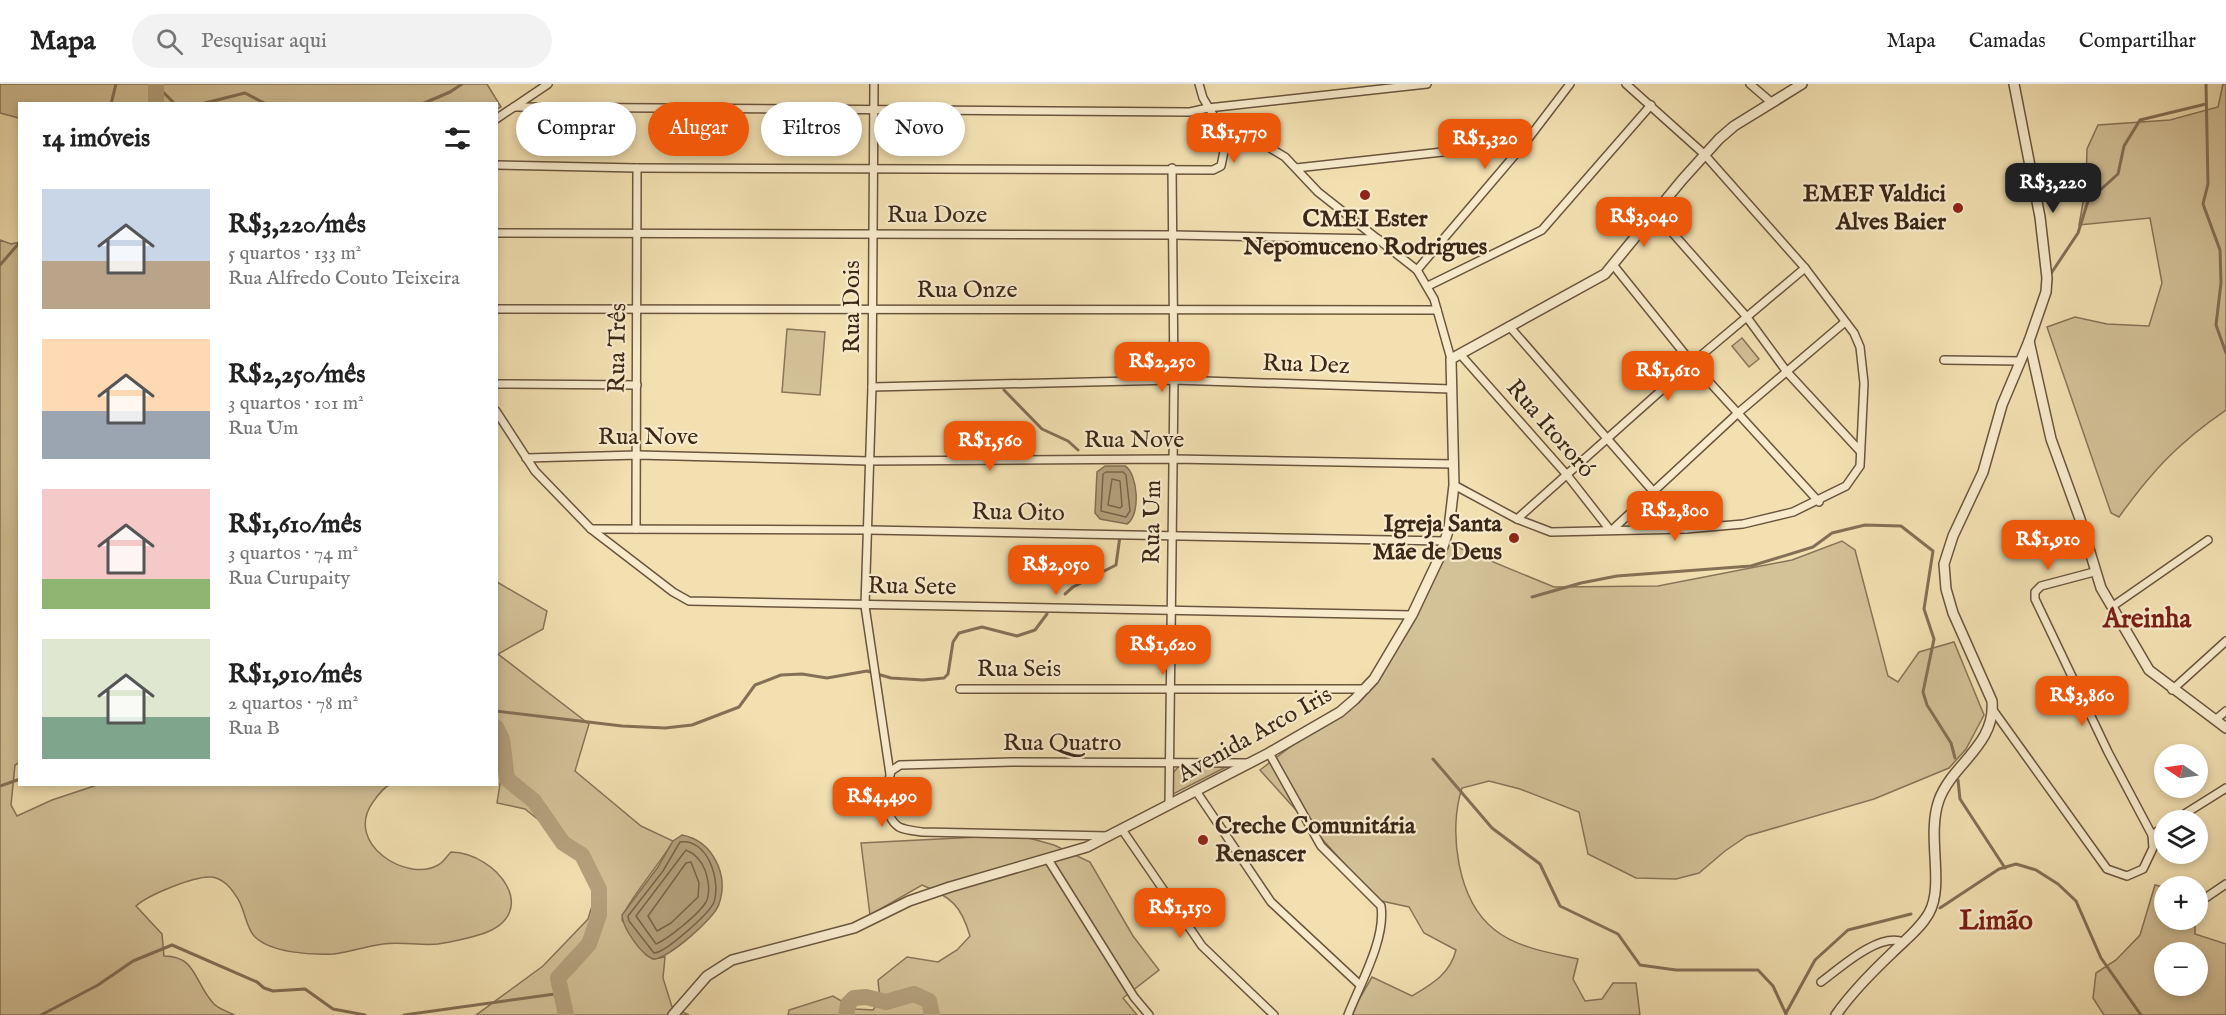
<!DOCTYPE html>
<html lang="pt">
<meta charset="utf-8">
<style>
:root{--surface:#fff;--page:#f2f2f2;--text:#222;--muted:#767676;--line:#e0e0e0;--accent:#ea580c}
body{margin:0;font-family:"IM FELL English",serif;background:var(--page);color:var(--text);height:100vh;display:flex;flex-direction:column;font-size:22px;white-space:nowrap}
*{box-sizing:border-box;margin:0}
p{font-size:20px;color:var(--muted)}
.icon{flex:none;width:33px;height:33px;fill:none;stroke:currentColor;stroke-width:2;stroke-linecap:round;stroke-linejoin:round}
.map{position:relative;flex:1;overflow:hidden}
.panel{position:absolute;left:18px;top:18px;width:480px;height:684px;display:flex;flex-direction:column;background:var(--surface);border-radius:0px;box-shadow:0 3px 9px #0003}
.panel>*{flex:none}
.banner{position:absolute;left:516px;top:18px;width:570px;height:54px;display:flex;gap:12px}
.needle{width:39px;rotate:283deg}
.controls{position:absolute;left:2154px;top:660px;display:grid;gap:12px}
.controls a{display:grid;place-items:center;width:54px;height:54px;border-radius:50%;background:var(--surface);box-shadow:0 3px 9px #0003;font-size:30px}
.price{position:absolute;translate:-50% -51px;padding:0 14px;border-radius:12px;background:var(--accent);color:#fff;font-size:20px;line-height:39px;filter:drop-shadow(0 2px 3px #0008)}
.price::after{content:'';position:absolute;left:50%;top:36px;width:18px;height:14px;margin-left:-9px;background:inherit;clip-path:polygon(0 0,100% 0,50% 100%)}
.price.active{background:#222;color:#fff}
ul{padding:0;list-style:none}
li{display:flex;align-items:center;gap:18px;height:150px;padding:0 24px}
li span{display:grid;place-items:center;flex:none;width:168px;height:120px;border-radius:0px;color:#555}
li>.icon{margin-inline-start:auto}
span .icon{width:72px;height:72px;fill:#fffc;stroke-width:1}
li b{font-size:26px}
h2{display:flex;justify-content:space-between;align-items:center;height:72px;padding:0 24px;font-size:26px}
.chip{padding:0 21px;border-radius:27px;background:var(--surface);box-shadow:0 3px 9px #0003;font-size:21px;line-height:54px}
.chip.active{background:var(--accent);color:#fff}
header{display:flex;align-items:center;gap:36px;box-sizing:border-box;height:84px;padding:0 30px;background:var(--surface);border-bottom:2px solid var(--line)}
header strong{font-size:28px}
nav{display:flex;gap:33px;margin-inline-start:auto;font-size:21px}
.search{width:420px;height:54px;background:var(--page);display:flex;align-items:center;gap:15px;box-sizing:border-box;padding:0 21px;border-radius:33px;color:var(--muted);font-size:22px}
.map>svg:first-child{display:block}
</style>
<header>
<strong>Mapa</strong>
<div class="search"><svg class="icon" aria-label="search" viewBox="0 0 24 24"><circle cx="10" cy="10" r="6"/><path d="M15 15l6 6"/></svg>Pesquisar aqui</div>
<nav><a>Mapa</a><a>Camadas</a><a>Compartilhar</a></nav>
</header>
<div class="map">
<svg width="2226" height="931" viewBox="0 0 2226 931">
<rect width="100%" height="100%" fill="#f2e0b1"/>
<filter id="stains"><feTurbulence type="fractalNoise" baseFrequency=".00333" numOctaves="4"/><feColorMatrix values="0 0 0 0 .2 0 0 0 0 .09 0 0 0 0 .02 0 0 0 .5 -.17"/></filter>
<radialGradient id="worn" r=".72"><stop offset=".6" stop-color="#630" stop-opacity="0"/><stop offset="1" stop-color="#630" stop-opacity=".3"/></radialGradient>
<g fill="#d3c197" stroke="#887458" stroke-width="1.5" fill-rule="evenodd">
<polygon points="0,0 487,0 501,23 497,25 496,20 20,20 19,34 0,29"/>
<path d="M2223,0H2226V326C2179,358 2152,387 2119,433L2111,429L2047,243L2075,233L2107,240L2149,242L2162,199L2150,134L2079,141L2086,102L2087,65L2098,41L2170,36L2218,23Z"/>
<path d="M0,156L11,160L20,158V678L15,681L11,721L17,732L52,716L97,701H389C382,705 378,711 373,718C343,760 408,799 438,781C443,779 447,772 451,768C497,769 543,829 482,850C469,854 451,858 438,860C420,862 401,857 383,860C367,862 350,868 334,870C311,871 272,869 255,853C245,843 245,823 236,812C231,804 222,794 211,793C194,792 148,811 136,822L162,850L164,872C197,872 194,899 214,920C219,925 228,928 235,931H0Z"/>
<polygon points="787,245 825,248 820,311 782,308"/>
<polygon points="1742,254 1759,275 1749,283 1732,262"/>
<path d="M1842,457L1855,466L1888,592L1898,598L1919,568L1954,558L1984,631L1966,665L1949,684L1874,715L1747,752L1725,767L1699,789L1676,795L1636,794L1588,770L1579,728L1520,705L1489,697L1462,704C1448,746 1457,817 1495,846C1517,864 1551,869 1578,875L1573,895L1585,917L1602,915L1613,899H1636L1640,931H1350L1372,893L1412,912C1432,900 1450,890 1456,866L1424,849L1409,823L1377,816L1260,686L1367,604L1386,581L1445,458L1554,503L1658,502L1792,476Z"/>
<path d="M497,498L547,527L543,545L498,570L589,640L575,687L641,742L673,757C664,775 623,822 622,836L646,871L653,875L665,873L663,894L672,923L689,931H476L543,882L588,835L599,799L566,758L525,725L497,719L502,687H496Z"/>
<polygon points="1179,682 1182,681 1228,682 1173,710 1173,689"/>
<path d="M1018,751L1054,761L1090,778L1133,852L1159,886L1123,914L1137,931H788L789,926L833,912L855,925L873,926L880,916L878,896L907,873L938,878L957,866L970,852C961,821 951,813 922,801L870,831L861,759Z"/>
<path d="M2155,801L2164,803V836H2195V850L2226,860V931H2104L2093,914L2096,889L2116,876L2140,851ZM2164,868H2198V902H2164Z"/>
</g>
<g fill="#b4a17d" stroke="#847055" stroke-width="1.5">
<path d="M1105,382H1125C1138,390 1141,431 1127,440L1100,435L1095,429L1097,388Z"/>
<path d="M682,751C713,757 729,791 719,820C715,834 667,876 653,875C641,870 623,845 622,831L658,783L673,757Z"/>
</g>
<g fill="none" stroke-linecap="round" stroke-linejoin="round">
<g stroke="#78644a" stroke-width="1.5">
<polygon points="1106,388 1123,388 1126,391 1130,427 1126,433 1101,427 1103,390"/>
<polygon points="1112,395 1120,397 1122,422 1120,424 1108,421"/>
<path d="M680,758C708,754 721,797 714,818C710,829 665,869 654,869L629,837L628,832L663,787Z"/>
<path d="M686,766C696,770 701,776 705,786C708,795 711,808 706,818C699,830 668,855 656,860L636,832Z"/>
<polygon points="691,778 699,799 698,813 671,839 657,847 648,832 686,779"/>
</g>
<g stroke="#847055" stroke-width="3">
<polyline points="2206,0 2208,100 2203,120 2220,166 2221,199 2216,241 2226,269"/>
<polyline points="156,1 175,20"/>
<polyline points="111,20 116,0"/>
<polyline points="201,20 245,9 266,20"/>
<polyline points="422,20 450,8 462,0"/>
<polyline points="0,181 20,158"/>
<polyline points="2050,191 2078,149 2088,117 2118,90 2124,62 2140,36 2206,20"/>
<polyline points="1004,306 1042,345 1068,357 1078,366"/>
<polyline points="1065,510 1073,503 1116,481 1120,452"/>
<polyline points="1532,513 1581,499 1617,492 1751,482 1813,463 1832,449 1865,441 1901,442 1933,467 1924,525 1934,555 1923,608 1927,621 1951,659 1955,674"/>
<polyline points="496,627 622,642 665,644 692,641 739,623 755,601 781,591 802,590 827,594 867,587 891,594 923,596 944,594 948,590 953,558 959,549 982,543 1017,552 1035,546 1047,530"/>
<polyline points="1433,675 1492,744 1540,780 1560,822 1618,850 1640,881 1676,886 1758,886 1773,902 1786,930"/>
<polyline points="1958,696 1960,715 2005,784"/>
<polyline points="0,702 20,695"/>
<polyline points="1940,824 1999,785 2016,780 2036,786 2058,800 2076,817 2101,874 2141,931"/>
<polyline points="1786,929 1815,876 1848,846 1911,830"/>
<polyline points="41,931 98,901 133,877 172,861 257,898 264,904 273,907 305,905 333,925 365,931"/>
<polyline points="404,931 562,909"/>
</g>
<g stroke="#b4a17d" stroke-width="16">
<polyline points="156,0 156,20"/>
<polyline points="496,643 502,655 507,695 534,717 563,759 582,771 599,805 599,831 589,860 558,894 566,931"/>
<polyline points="846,931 848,920 854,914 866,913 886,918 914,910 929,917 932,931"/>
</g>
<g stroke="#6a553e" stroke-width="10">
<g id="minor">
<polyline points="874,0 872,303 865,522 890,690"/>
<polyline points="1199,0 1203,14 1221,44 1265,61 1285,73 1318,108 1417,186 1434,215 1451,275"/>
<polyline points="1750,0 1771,18"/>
<polyline points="514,23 1190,28 1208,24 1427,0"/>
<polyline points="496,35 548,0"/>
<polyline points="496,81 637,84 1213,86 1221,82 1228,48"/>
<polyline points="1296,84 1525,59"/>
<polyline points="1655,129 1746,232 1787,288 1860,367"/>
<polyline points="496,149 1173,151 1378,155"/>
<polyline points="1614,182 1692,279 1819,418"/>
<polyline points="1417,186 1525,59 1570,0"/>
<polyline points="1428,202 1542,146 1651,21"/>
<polyline points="496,225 1437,226"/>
<polyline points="1509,242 1686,445"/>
<polyline points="1460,270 1567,391 1610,446"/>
<polyline points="1944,276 2021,277"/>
<polyline points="496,300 637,301"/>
<polyline points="872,303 1174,296 1451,305"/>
<polyline points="496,327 535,387 591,445 673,508 689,517 1412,531"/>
<polyline points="526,374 638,371 869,377 1173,375 1454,380"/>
<polyline points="1454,401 1517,435 1551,448 1686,445 1743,440 1793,428 1846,402 1860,382 1864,299 1860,263 1854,249 1805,184 1704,70 1626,0"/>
<polyline points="1517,435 1692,279 1805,184"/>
<polyline points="591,445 869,446 1444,457"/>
<polyline points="636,445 637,84"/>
<polyline points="1612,446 1738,329 1845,238"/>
<polyline points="2113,522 2208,456"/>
<polyline points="960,605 1366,605"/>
<polyline points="2172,606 2226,557"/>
<polyline points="1993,626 2107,785 2127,792 2143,785 2153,764 2152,751 2108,668 2035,515 2035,508 2041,502 2094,488"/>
<polyline points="2215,636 2226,627"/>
<path d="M1269,669L1321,762L1381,822C1386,855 1360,900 1348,931"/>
<polyline points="1196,707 1271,818 1360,901"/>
<polyline points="1169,721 1174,296 1172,84"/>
<polyline points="2175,736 2226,704"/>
<polyline points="1123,747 1202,862 1274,931"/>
<polyline points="2152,751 2164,743"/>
<path d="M1108,752L922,748C915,747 905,746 899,743C882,732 887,703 891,687L900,681L1012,678L1249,679"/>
<polyline points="1049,777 1134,913 1149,931"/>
<polyline points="2198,819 2226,800"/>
<path d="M1821,898C1840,884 1879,848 1903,858"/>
</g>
</g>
<g stroke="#6a553e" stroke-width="12">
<g id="tertiary">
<polyline points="2029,257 2051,355 2080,435 2101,504 2149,586 2226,644"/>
<polyline points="673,931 707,892 732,876 854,844 909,817 950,803 1087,763 1269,669 1340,628 1355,615 1374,595 1412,531 1440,472 1449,444 1454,401 1451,275 1605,190 1682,96 1719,55 1734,42 1802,0"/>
<path d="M1836,931C1852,908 1871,889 1891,870C1904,857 1920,845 1929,829C1945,800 1926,752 1939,716C1952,680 1996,661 1992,617L1953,529L1946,505L1944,480L1953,452L1983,388L2002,321L2029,257L2046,208L2047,194L2040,133L2014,0"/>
</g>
</g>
<use href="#minor" stroke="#f7ebcc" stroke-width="7"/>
<use href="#tertiary" stroke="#f7ebcc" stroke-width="9"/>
</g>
<g fill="#8f2418" stroke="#f7ebcc" stroke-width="2">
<circle cx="1365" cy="111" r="6"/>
<circle cx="1958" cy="124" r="6"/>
<circle cx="1514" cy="454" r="6"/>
<circle cx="1203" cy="756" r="6"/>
</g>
<g text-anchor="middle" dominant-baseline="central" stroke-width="4.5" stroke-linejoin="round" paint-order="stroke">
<g font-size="24" font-weight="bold" fill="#3c2718" stroke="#f7ebcc" text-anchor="end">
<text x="1946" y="110">EMEF Valdici<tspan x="1946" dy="28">Alves Baier</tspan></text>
<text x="1365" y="135" text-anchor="middle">CMEI Ester<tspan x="1365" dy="28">Nepomuceno Rodrigues</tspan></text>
<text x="1502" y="440">Igreja Santa<tspan x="1502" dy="28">Mãe de Deus</tspan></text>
<text x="1215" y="742" text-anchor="start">Creche Comunitária<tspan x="1215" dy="28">Renascer</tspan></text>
</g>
<g font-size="24" fill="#3c2718" stroke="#f7ebcc">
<text x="937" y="131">Rua Doze</text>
<text x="967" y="206">Rua Onze</text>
<text transform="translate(852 223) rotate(-90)">Rua Dois</text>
<text transform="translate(618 264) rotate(-89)">Rua Três</text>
<text transform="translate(1306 281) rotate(2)">Rua Dez</text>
<text transform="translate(1550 345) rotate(49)">Rua Itororó</text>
<text x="648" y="353">Rua Nove</text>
<text x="1134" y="356">Rua Nove</text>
<text transform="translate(1018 429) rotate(1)">Rua Oito</text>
<text transform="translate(1153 438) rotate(-89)">Rua Um</text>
<text transform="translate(912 503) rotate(1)">Rua Sete</text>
<text x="1019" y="585">Rua Seis</text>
<text transform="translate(1255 651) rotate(-29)">Avenida Arco Iris</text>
<text x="1062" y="659">Rua Quatro</text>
</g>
<g font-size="27" font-weight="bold" fill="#7a1f14" stroke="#f7ebcc">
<text x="2147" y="536">Areinha</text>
<text x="1996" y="838">Limão</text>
</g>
</g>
<rect width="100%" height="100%" filter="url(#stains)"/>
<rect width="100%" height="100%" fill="url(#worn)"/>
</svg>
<div class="controls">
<a><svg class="needle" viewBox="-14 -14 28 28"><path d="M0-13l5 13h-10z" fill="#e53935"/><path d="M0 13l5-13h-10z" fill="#767676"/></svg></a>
<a><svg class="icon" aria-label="layers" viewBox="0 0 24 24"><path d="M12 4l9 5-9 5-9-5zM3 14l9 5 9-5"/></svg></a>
<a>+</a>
<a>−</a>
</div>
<b class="price" style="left:1234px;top:80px">R$1,770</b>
<b class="price" style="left:1485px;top:86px">R$1,320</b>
<b class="price active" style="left:2053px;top:130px">R$3,220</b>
<b class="price" style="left:1644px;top:164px">R$3,040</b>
<b class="price" style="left:1162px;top:309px">R$2,250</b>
<b class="price" style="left:1668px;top:318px">R$1,610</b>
<b class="price" style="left:990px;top:388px">R$1,560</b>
<b class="price" style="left:1675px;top:458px">R$2,800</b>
<b class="price" style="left:2048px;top:487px">R$1,910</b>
<b class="price" style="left:1056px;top:512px">R$2,050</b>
<b class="price" style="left:1163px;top:592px">R$1,620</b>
<b class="price" style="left:2082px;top:643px">R$3,860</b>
<b class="price" style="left:882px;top:744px">R$4,490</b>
<b class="price" style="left:1180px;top:855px">R$1,150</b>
<div class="banner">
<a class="chip">Comprar</a>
<a class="chip active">Alugar</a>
<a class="chip">Filtros</a>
<a class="chip">Novo</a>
</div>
<section class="panel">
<h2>14 imóveis<svg class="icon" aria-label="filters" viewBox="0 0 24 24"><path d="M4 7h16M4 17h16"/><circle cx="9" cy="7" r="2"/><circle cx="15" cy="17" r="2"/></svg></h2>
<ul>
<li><span style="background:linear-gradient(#c9d6e8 60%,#b9a48a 0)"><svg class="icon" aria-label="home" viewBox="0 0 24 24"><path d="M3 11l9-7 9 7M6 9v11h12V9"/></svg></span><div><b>R$3,220/mês</b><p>5 quartos · 133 m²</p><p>Rua Alfredo Couto Teixeira</p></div></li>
<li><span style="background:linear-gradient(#ffd9b3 60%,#9aa5b1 0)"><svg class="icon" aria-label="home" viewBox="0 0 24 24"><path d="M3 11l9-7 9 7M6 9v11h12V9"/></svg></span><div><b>R$2,250/mês</b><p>3 quartos · 101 m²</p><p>Rua Um</p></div></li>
<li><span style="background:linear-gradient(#f6c9c9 75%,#8fb573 0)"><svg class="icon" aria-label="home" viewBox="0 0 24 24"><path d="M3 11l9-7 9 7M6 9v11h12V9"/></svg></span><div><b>R$1,610/mês</b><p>3 quartos · 74 m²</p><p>Rua Curupaity</p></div></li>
<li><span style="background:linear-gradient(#dfe7d0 65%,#7fa58c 0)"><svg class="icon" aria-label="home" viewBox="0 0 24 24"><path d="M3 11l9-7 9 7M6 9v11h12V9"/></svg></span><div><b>R$1,910/mês</b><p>2 quartos · 78 m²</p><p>Rua B</p></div></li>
</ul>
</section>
</div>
